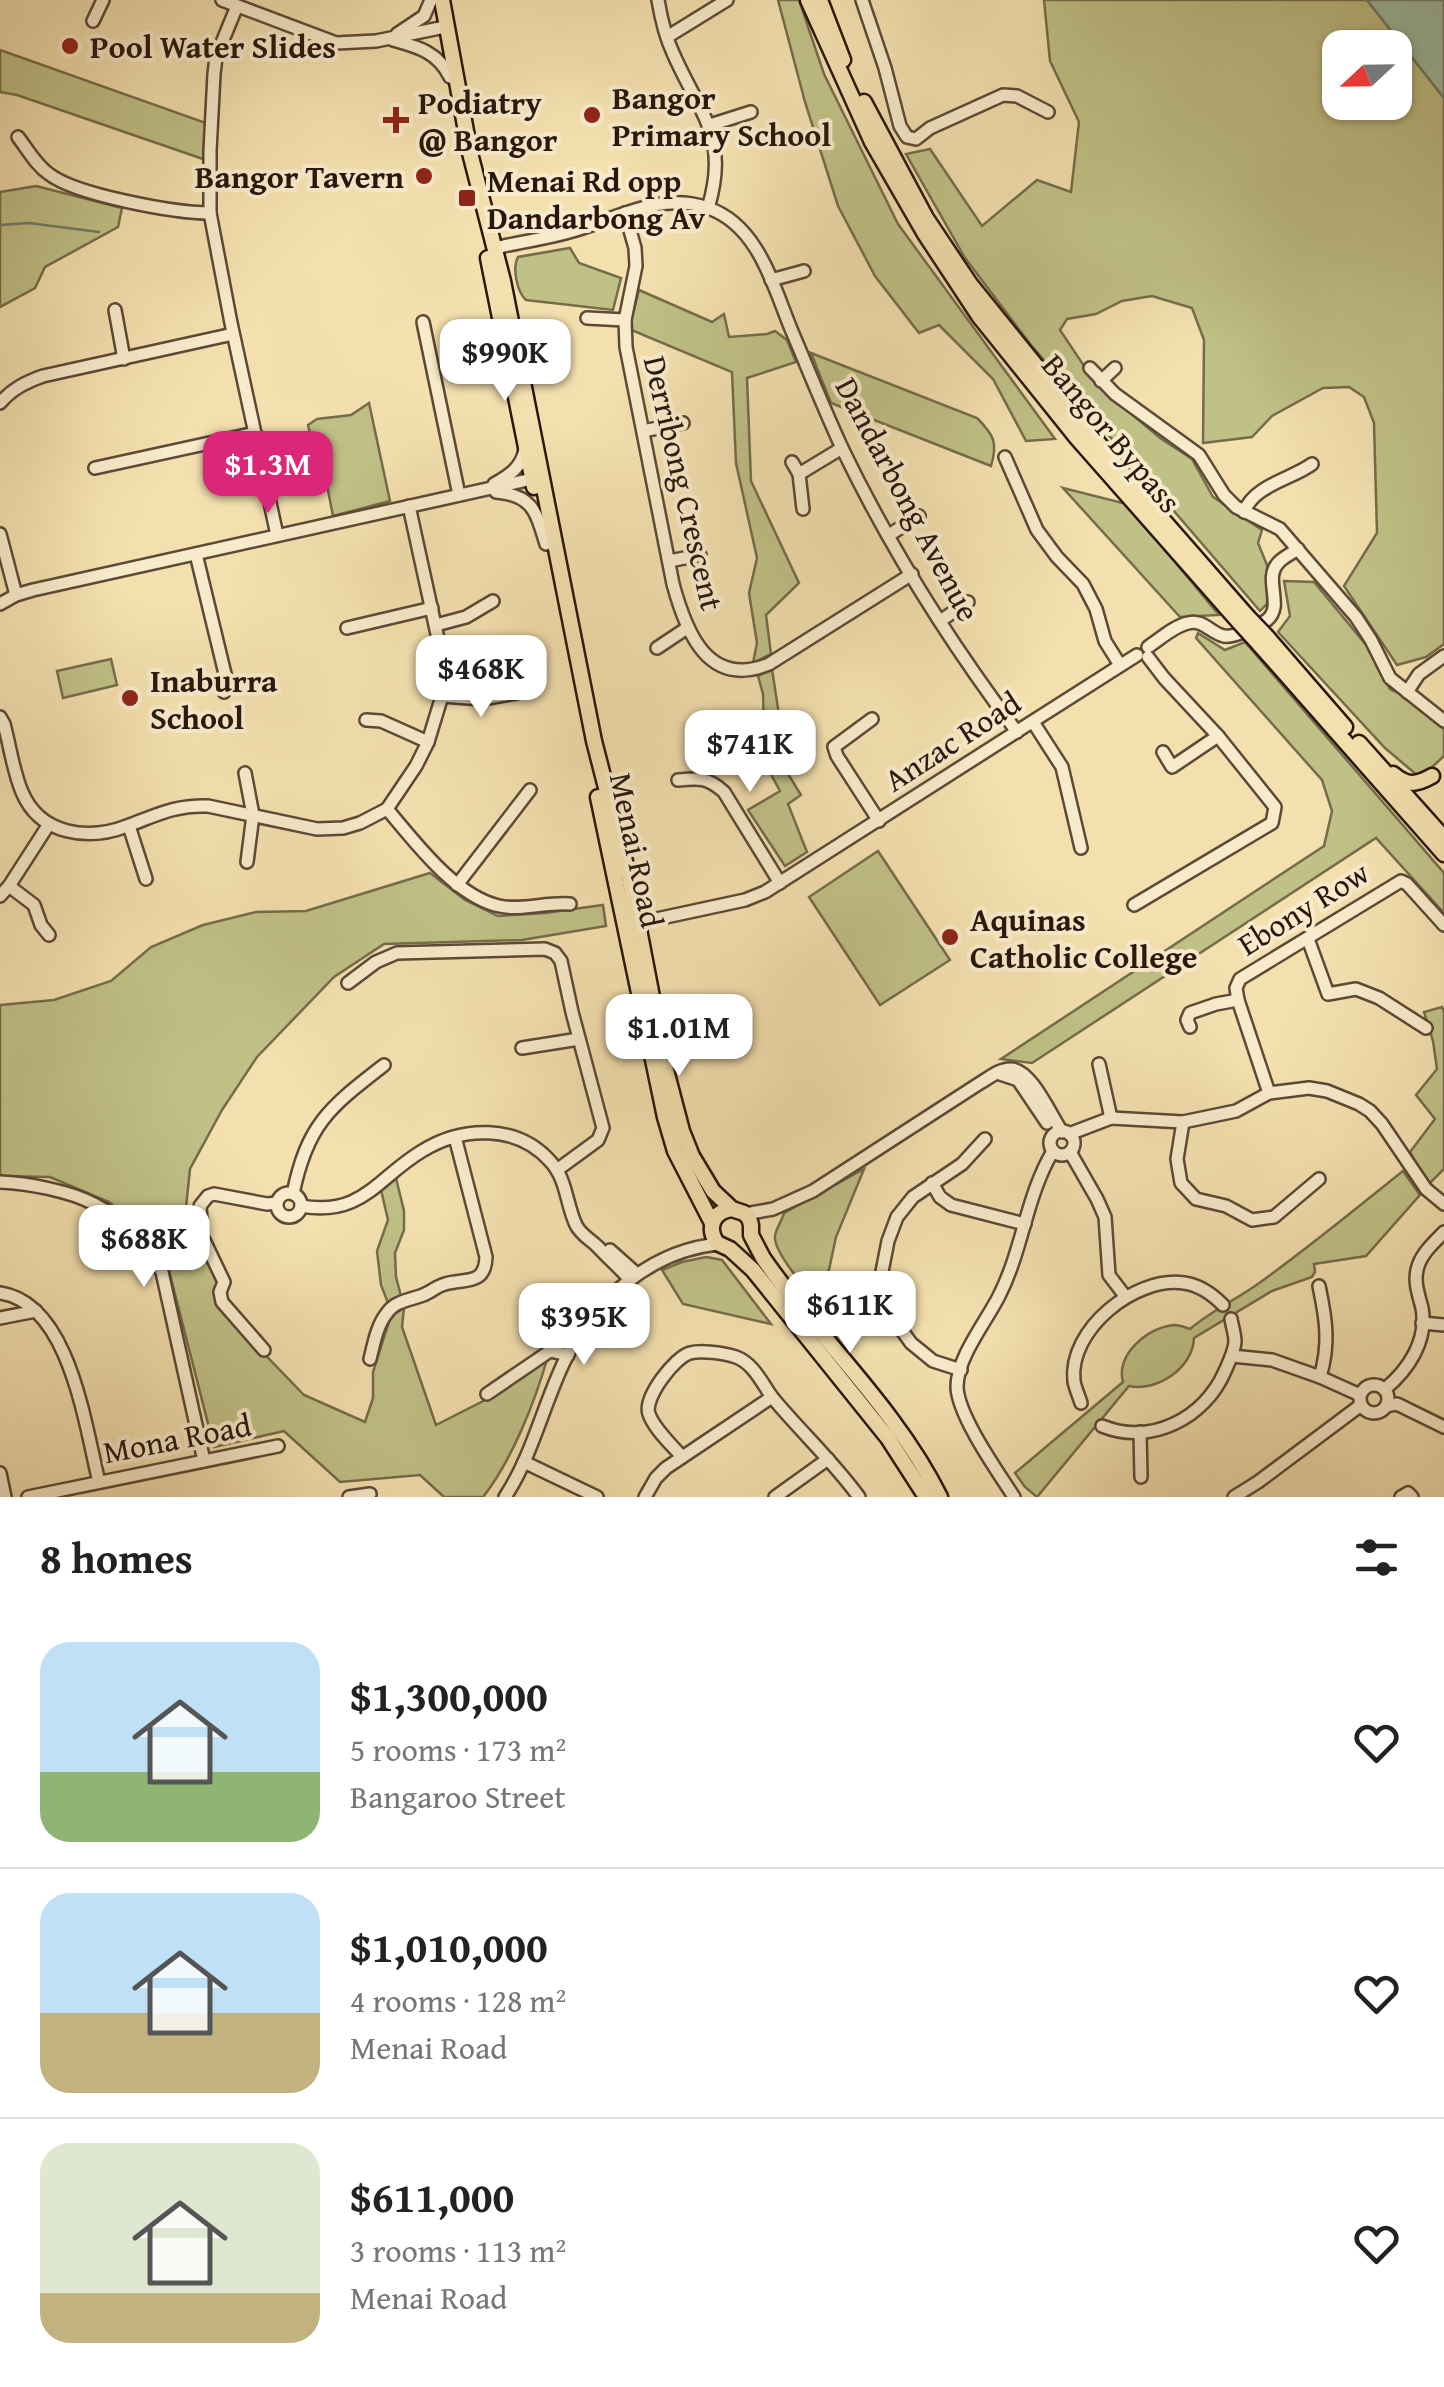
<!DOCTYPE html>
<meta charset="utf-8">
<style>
:root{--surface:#fff;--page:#f6f6f6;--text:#222;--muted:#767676;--line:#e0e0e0;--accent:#db2777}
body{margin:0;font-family:"Gentium Book Plus",serif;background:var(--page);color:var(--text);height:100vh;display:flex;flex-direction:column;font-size:38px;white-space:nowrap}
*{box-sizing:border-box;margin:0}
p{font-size:32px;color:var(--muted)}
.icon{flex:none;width:55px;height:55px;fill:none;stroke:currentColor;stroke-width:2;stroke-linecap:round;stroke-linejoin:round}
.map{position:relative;height:1497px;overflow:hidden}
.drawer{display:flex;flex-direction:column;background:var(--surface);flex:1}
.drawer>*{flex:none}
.needle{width:65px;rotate:248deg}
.tools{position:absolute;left:1322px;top:30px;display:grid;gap:20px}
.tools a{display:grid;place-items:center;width:90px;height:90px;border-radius:20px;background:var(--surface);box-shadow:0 2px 8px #0004;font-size:50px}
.price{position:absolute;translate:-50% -85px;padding:0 22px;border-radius:20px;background:#fff;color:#222;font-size:32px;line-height:65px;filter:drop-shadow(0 2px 5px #0008)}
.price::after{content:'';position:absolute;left:50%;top:60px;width:30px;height:22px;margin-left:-15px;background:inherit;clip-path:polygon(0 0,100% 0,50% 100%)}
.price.active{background:var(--accent);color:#fff}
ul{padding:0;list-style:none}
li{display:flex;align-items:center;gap:30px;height:250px;padding:0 40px}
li+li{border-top:2px solid var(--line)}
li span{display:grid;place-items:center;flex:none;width:280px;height:200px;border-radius:30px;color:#555}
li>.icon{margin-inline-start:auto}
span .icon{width:120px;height:120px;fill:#fffc;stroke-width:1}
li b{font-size:42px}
h2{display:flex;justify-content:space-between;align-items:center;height:120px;padding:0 40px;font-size:42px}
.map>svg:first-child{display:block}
</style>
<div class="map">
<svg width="1444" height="1497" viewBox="0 0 1444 1497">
<rect width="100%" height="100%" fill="#f4e0af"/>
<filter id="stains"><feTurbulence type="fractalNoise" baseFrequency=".002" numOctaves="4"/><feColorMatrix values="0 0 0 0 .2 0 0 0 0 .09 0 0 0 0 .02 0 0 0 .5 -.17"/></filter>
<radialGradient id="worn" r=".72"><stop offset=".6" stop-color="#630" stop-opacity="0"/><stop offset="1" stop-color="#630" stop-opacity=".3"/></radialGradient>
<g fill="#c0c187" stroke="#746c4a" stroke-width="2.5" fill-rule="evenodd">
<polygon points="778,0 799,0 824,74 898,224 1055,439 1026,441 993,379 939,325 919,333 875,276 838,206 805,102"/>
<path d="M1044,0H1367L1444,98V644L1426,657L1397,665L1344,586L1377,533L1374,423L1364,397L1349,387L1323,388L1272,416L1252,437L1203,443L1204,340L1192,308L1152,296L1122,301L1096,314L1067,319L1060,330L1096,384L1160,438L1192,459L1213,497L1262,530L1258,543L1267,565V604L1260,611L1031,345L965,258L906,154L930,149L982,226L1037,180L1071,192L1079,122L1050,61ZM1340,48H1395V102H1340Z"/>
<polygon points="0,50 206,123 203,159 17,95 0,92"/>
<polygon points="36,186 122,208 118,227 45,267 35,288 0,307 0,192"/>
<path d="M570,248L579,263L621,278L613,310L526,300C517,292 512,268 518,257Z"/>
<polygon points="639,290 712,322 724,314 729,337 767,334 775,331 787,340 796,362 747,378 751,481 799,583 766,615 771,654 753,663 757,643 749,593 757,558 736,463 732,372 629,329"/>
<path d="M811,353L977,418C994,435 998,443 991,466L831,403Z"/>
<polygon points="369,403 390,501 333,516 320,449 313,445 308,425 317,419 351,415"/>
<polygon points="1063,488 1127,504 1219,615 1180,617"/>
<polygon points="1284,581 1314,582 1367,646 1390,689 1407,697 1444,729 1444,756 1431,768 1418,776 1385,748 1278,632 1290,616"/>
<polygon points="1198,633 1225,650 1245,642 1444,873 1444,913 1376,838 1032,1063 1001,1059 1324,846 1332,811 1322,780 1196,638"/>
<polygon points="111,659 117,685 63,698 57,671"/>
<polygon points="772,669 788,774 801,795 788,804 807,852 785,866 748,810 780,791 768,769 745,742 764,729 763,694 758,676"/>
<polygon points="878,851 950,960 880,1005 809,897"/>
<path d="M430,873L465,900L498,916L545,913L603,905L606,926L522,940L384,944L334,977L257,1057L222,1110L190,1169L185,1217L217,1280L216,1292L221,1309L304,1395L365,1422L373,1398V1372L385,1334L391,1316L404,1308L402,1327L436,1425L493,1396L548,1356C535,1402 512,1460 483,1497H444L420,1475L340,1482L284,1431L214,1447L163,1247L109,1202L50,1177L0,1176V1005L54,1000L111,981L151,947L203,925L256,912L306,911Z"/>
<polygon points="1442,1007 1444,1011 1444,1169 1428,1185 1410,1152 1435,1119 1416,1095 1437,1069 1433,1041 1424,1012"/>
<path d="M864,1169L836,1237L821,1307C810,1293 773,1253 775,1236C776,1228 782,1221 784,1213Z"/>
<path d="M1403,1171L1420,1195L1366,1256L1314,1264L1315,1272L1312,1277L1272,1291L1194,1338C1193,1368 1157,1392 1129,1386L1037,1497L1025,1487L1015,1473L1123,1382C1115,1355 1148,1327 1174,1325C1180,1325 1184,1327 1190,1329C1210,1312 1233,1301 1255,1286C1306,1250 1354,1210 1403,1171Z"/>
<polygon points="396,1178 404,1211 404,1230 395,1253 396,1277 401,1296 388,1303 381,1285 377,1251 388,1220 381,1190"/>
<polygon points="706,1257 722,1260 771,1324 683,1304 662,1270 682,1262"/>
</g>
<polygon fill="#9dbea6" stroke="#6f7b69" stroke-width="2.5" points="1367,0 1444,0 1444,98"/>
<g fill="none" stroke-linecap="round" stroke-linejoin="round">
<polyline stroke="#6f7b69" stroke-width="2.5" points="0,225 29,223 99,232"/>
<g stroke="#5c4936" stroke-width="16">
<g id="minor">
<polyline points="222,0 336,43 376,41 440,28"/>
<path d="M658,0C661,18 665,36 673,53C699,113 730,137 708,208"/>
<polyline points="862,0 885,68 900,126 907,137 916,139 930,128 1003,95 1017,96 1048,112"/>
<polyline points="237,6 216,57 214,74 210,151 210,213 231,323 277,535"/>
<polyline points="93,21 103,0"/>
<polyline points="397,34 424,16 431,0"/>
<polyline points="667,37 727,0"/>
<path d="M393,40C418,47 438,52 450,77"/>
<polyline points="710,125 751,112"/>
<path d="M18,137C28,150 36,165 49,174C76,195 175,213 210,213"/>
<path d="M625,213L635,248L636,266L625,320L626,347L673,584C686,632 708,689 769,664L912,574"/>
<path d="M495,248C519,242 545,239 569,232C616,220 658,191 708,208C758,225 773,285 791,329C808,369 824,409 842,448C890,548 951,644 1017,732"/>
<polyline points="771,280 804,271"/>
<polyline points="115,310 124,359"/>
<polyline points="587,318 625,320"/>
<polyline points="423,322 459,495"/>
<polyline points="1090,368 1115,394 1199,455 1224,495 1236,507 1280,529 1356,617 1371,640 1390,678 1444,721"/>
<polyline points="1101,381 1115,368"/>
<path d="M0,403C12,389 26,382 43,376L233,334"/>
<polyline points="643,431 683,423"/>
<polyline points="1005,457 1037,530 1057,557 1083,584 1096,609 1105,641 1120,665"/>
<polyline points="792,462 799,474 803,509"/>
<polyline points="95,468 255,433"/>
<polyline points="799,474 842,448"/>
<path d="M494,484C510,475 522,467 525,449"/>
<path d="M496,492C533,495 536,512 546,544"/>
<path d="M1244,512C1254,485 1292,479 1312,464"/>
<polyline points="0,534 16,595"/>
<polyline points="889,535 919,516"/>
<polyline points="196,554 226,678 224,692"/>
<polyline points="669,561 700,555"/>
<polyline points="0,604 16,595 33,590 532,479"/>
<polyline points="940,621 968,602"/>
<polyline points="436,625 466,617 493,601"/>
<polyline points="347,628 432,608"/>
<path d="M1148,647C1160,639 1174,626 1188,623C1204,619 1210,633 1224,636C1234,638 1258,626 1267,620C1285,605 1262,579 1279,562C1284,557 1292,553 1298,549"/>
<polyline points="657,648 687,628"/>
<polyline points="1407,692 1419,674 1444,656"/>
<polyline points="442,696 482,699 516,693"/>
<path d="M0,717L4,724C10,746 13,771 22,792C40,835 88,841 127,826C157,815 174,805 208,806L317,829L343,828L360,823L387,809L416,766L428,742L442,696V657L409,506"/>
<polyline points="872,719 834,747 837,756 879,821"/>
<polyline points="366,720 381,721 428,742"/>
<polyline points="1033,722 1062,767 1081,848"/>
<polyline points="1163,752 1172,767 1218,736"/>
<polyline points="245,773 253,815 247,862"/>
<path d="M678,780C699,778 707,777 724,792L780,883"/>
<path d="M387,809C415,842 455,896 499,906C522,911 546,902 570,904"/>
<polyline points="129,826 146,879"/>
<polyline points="457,885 530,790"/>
<polyline points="9,886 34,905 41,925 49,935"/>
<polyline points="0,896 9,886 49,824"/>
<polyline points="1134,905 1272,823 1275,807 1218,736 1164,678 1148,657"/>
<polyline points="638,923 745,900 765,892 1137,655"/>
<polyline points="1308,939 1328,994 1356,989 1379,998 1426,1028"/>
<polyline points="348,983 376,962 397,953 545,949 555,953 561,961 572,1012 603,1128 598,1140 557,1170"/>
<polyline points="1190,1027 1187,1020 1190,1013 1216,1004 1238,1000"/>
<polyline points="522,1048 579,1039"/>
<polyline points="1099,1064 1111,1118"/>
<polyline points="1000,1074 1018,1080 1047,1123"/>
<polyline points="1269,1093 1238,1000 1236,988 1240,979 1401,881 1407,884 1444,925"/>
<polyline points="1183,1122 1177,1159 1181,1183 1196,1199 1226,1206 1252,1220 1274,1217 1319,1179"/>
<circle cx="1062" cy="1143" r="12"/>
<polyline points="1069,1134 1111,1118 1183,1122 1236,1111 1269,1093 1309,1088 1327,1091 1359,1104 1370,1111 1382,1124 1426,1189 1444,1204"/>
<polyline points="1070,1152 1097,1199 1105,1217 1109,1275 1125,1296"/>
<path d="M0,1182C27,1183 70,1191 94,1204C122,1218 146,1246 162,1272L204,1461"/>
<polyline points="932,1183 940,1197 951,1205 1025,1224"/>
<circle cx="289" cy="1205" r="12"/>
<path d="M293,1194C307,1124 330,1107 384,1065"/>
<path d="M301,1206C362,1217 377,1178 422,1151C462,1126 517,1124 550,1161C567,1179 566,1204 576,1225C581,1235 590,1239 598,1247C608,1258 620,1268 630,1280"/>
<path d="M745,1214L773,1209L813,1191L980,1083C989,1078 999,1069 1010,1069C1031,1068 1051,1116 1062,1132"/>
<polyline points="610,1250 637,1274"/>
<path d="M1319,1286C1326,1319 1330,1344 1320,1377"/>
<path d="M0,1293C70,1303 85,1426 99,1482"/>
<polyline points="0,1318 36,1311"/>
<polyline points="1422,1323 1444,1325"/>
<polyline points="264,1350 222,1302 220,1292 224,1282 202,1236 200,1206 208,1196 214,1194 267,1204 277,1203"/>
<polyline points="1232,1356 1272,1360 1320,1377 1360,1395"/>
<path d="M370,1359C374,1343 377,1325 387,1313C395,1301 410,1300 423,1295C431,1292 437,1286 445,1284C465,1278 485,1286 486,1257L455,1137"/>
<polyline points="961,1370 933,1361 911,1343 882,1303 879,1287 888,1241 897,1217 913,1197 962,1164 985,1139"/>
<circle cx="1374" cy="1399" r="14"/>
<path d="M1385,1389C1408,1370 1428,1341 1422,1308C1419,1296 1414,1283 1417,1270C1420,1254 1434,1243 1444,1232"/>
<polyline points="487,1394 550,1351 568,1355"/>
<path d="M1081,1403C1079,1396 1075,1388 1074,1381C1068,1330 1135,1276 1184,1283C1200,1285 1212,1294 1223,1305"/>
<polyline points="1386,1406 1397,1404 1444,1427"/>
<path d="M1102,1426C1151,1446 1205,1418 1225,1371C1229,1362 1234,1352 1235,1342C1235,1334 1232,1326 1231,1319"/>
<polyline points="1140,1432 1141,1477"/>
<path d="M682,1457C672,1445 654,1429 649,1414C643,1398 675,1357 690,1353C701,1350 724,1353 736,1357C753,1363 762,1383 772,1397C800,1431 833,1461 859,1497"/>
<polyline points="524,1462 597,1497"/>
<polyline points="0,1473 5,1497"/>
<polyline points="28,1497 278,1446"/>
<polyline points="349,1497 370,1494"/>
<path d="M505,1497C532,1456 543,1406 564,1362C593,1301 651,1250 719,1244"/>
<polyline points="645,1497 656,1478 666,1468 772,1397"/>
<polyline points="775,1497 828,1459"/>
<path d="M1014,1497C998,1472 958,1416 957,1387C957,1357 986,1322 999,1296C1023,1249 1026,1196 1053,1151"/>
<polyline points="1234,1497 1258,1482 1361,1405"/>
<polyline points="1401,1497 1408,1493 1412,1497"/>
</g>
</g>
<g stroke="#29170d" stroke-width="19">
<g id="major">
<path d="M442,0L470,153L503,281L594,741L629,877L666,1070L682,1131L692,1156L713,1191L732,1209L744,1213L749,1218L751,1225V1235L763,1258C819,1339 896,1408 940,1497"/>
<polyline points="808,0 872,142 925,234 979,316 1077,438 1239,622"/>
<polyline points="820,0 843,60"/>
<polyline points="864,102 926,218 970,284 1129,481 1247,616"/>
<polyline points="488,258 534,487"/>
<polyline points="1267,637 1345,727"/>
<polyline points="1259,644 1444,854"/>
<polyline points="1359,743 1444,838"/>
<path d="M1393,774C1407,786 1416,785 1432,776"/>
<polyline points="598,797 665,1117 675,1151 712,1223"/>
<path d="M732,1209C714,1211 706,1227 717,1243L730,1249L753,1270L888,1438L926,1497"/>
</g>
</g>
<use href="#minor" stroke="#f8ebcb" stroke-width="11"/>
<use href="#major" stroke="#f4e0af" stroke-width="14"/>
<g stroke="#29170d" stroke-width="19" stroke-linecap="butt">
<g id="major-bridge">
<polyline points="1247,616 1267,637"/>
<polyline points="1239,622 1259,644"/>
</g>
</g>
<use href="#major-bridge" stroke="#f4e0af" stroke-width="14"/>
</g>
<g fill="#8f2418" stroke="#f8ebcb" stroke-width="4">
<circle cx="70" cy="46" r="10"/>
<circle cx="592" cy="115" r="10"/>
<path d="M391 105h10v10h10v10h-10v10h-10v-10h-10v-10h10z"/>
<circle cx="424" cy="176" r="10"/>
<rect x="457" y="188" width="20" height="20" rx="5"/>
<circle cx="130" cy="698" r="10"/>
<circle cx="950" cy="937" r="10"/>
</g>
<g text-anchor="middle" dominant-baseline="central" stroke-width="8" stroke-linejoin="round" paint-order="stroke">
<g font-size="32" font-weight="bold" fill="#29170d" stroke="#f8ebcb" text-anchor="start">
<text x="90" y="46">Pool Water Slides</text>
<text x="612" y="97">Bangor<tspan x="612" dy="37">Primary School</tspan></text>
<text x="418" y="102">Podiatry<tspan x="418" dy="37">@ Bangor</tspan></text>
<text x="404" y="176" text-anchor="end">Bangor Tavern</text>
<text x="487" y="180">Menai Rd opp<tspan x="487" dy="37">Dandarbong Av</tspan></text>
<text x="150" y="680">Inaburra<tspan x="150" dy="37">School</tspan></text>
<text x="970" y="919">Aquinas<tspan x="970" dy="37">Catholic College</tspan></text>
</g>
<g font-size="32" fill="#29170d" stroke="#f8ebcb">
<text transform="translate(1112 433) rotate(50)">Bangor Bypass</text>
<text transform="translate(684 483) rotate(77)">Derribong Crescent</text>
<text transform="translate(908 499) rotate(62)">Dandarbong Avenue</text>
<text transform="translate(952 741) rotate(-33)">Anzac Road</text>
<text transform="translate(637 850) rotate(78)">Menai Road</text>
<text transform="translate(1303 908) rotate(-32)">Ebony Row</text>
<text transform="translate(177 1438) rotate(-11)">Mona Road</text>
</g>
</g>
<rect width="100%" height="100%" filter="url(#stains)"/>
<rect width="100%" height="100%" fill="url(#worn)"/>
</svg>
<div class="tools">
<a><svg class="needle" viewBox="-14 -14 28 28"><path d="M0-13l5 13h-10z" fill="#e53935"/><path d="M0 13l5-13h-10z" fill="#767676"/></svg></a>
</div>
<b class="price" style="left:505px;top:404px">$990K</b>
<b class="price active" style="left:268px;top:516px">$1.3M</b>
<b class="price" style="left:481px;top:720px">$468K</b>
<b class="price" style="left:750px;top:795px">$741K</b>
<b class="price" style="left:679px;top:1079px">$1.01M</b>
<b class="price" style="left:144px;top:1290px">$688K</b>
<b class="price" style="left:850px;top:1356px">$611K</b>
<b class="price" style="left:584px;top:1368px">$395K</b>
</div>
<section class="drawer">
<h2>8 homes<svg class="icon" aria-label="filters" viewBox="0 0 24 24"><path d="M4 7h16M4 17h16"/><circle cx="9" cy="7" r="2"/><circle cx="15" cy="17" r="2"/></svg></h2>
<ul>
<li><span style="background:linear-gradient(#bfe0f5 65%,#8fb573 0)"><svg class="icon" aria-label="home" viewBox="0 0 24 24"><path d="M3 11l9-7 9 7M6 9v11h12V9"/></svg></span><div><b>$1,300,000</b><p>5 rooms · 173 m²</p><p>Bangaroo Street</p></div><svg class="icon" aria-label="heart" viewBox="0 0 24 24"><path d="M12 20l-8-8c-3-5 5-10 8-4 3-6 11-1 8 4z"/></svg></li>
<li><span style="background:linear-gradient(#bfe0f5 60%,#c2b280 0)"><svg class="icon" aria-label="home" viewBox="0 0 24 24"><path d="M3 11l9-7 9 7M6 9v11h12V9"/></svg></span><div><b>$1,010,000</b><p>4 rooms · 128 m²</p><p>Menai Road</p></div><svg class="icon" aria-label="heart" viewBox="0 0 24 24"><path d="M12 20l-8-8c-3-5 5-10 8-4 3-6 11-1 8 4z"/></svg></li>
<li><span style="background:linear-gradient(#dfe7d0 75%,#c2b280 0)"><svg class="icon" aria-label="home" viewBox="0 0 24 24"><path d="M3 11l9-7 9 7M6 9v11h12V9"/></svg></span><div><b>$611,000</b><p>3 rooms · 113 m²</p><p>Menai Road</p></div><svg class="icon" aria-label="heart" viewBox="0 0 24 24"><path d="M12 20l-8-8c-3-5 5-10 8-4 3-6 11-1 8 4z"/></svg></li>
</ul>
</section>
